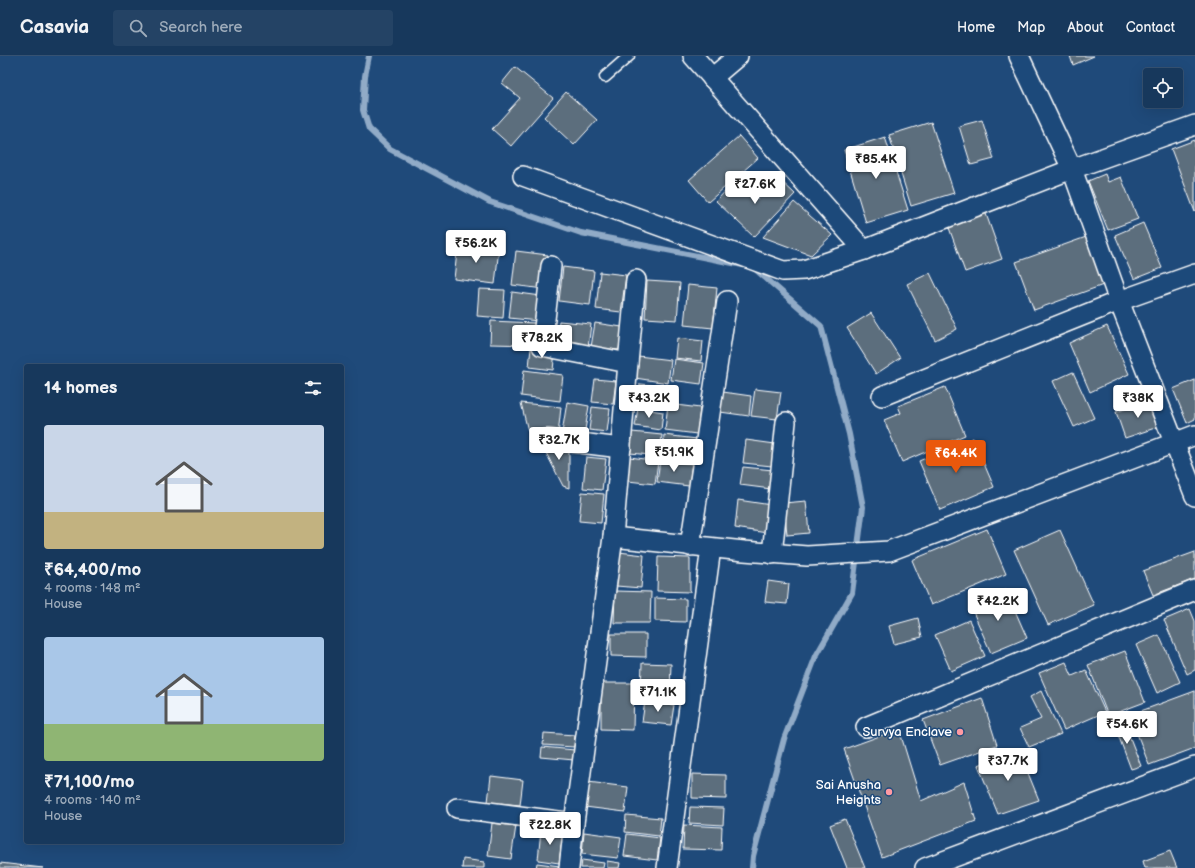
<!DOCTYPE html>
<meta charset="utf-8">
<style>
:root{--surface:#17385c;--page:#244365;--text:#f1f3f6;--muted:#9eacbb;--line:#365272;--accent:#ea580c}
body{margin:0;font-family:"Balsamiq Sans",sans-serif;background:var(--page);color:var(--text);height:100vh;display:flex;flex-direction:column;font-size:15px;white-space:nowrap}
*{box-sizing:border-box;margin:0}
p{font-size:13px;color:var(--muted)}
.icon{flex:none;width:22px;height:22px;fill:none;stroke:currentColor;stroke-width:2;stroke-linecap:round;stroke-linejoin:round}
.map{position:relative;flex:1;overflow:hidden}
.side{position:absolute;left:24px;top:308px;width:320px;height:480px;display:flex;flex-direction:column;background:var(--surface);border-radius:4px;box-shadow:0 4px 16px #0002,0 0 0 1px var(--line)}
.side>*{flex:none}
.buttons{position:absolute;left:1143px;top:12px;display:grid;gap:8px}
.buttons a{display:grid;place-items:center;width:40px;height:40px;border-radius:4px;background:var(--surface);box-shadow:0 4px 16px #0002,0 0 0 1px var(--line);font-size:20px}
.price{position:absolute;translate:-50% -34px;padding:0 9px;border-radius:4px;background:#fff;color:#222;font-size:13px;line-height:26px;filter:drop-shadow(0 1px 2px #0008)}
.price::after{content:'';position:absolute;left:50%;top:24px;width:12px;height:9px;margin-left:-6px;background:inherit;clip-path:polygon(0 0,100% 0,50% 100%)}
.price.selected{background:var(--accent);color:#fff}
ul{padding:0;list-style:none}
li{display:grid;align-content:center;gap:8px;height:212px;padding:0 20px}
li span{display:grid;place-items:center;height:124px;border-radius:4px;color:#555}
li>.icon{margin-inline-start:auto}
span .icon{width:72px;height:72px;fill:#fffc;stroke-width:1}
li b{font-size:17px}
h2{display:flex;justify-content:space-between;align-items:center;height:48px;padding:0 20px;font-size:17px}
header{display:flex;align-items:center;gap:24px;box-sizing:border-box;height:56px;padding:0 20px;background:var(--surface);border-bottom:1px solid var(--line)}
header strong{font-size:19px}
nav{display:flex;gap:22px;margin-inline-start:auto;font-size:14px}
.search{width:280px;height:36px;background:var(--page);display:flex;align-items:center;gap:10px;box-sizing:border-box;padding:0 14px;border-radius:4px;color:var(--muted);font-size:15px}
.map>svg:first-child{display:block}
</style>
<header>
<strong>Casavia</strong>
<div class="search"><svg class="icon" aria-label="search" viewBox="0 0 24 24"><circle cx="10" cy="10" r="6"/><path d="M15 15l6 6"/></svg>Search here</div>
<nav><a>Home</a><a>Map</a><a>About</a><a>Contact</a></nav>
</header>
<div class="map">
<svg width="1195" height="812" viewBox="0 0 1195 812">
<rect width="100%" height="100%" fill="#1f4a7a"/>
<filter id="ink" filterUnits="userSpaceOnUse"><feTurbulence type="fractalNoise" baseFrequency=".025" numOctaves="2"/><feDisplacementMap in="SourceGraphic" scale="8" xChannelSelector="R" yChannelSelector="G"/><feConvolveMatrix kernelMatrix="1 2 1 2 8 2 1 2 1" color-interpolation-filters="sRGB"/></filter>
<g filter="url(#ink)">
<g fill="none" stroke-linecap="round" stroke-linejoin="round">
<g stroke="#91abc7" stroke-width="6">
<polyline points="369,0 365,20 363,54 369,73 390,93 490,146 581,177 743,209"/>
<polyline points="752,812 753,800 784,683 816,600 852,537 863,451 849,378 821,270 754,212"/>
</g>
</g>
<g fill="#5c6e7d" stroke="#fff">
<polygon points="1070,0 1094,0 1073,9"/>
<polygon points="515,11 553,42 511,90 492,73 520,42 502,27"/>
<polygon points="566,36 597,64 574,89 544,61"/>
<polygon points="982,64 994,103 971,109 959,70"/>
<polygon points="931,66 954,137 911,150 889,79"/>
<polygon points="739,80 758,102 708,146 689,124"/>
<polygon points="885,81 908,154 866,167 844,94"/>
<polygon points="1195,84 1195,156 1171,93"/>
<polygon points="1105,118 1108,126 1121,121 1138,163 1108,174 1088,125"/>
<polygon points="778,122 795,138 754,181 716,145 736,124 757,144"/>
<polygon points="794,146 832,179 811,199 763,181"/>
<polygon points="985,155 1002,203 965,216 948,169"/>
<polygon points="1143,167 1162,212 1134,223 1115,179"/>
<polygon points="1089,180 1106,228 1034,254 1016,206"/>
<polygon points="458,187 499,192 495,228 454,223"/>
<polygon points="516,195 548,199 544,233 512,229"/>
<polygon points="563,211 594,215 590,249 559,245"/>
<polygon points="600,216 626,219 621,256 596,253"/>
<polygon points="930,217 957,273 935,284 907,228"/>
<polygon points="647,225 680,227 677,264 645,262"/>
<polygon points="688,229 717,232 713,272 684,269"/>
<polygon points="479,233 505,234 503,262 477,260"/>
<polygon points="512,236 541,240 538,265 509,262"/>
<polygon points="871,257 900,302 876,318 847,272"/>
<polygon points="491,265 535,267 534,289 490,288"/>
<polygon points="559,265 591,268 588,292 556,289"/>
<polygon points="595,267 622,271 619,294 591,291"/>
<polygon points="1107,270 1129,318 1090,336 1069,287"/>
<polygon points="677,282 703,285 701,305 675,302"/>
<polygon points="531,292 555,295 553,314 529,311"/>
<polygon points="638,300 671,304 668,327 635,322"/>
<polygon points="674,303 704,307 701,328 671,324"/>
<polygon points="524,314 563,319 560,345 521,340"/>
<polygon points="1073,316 1094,362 1074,371 1053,325"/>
<polygon points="595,323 616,325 613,348 592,346"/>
<polygon points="1195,324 1195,363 1187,367 1173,333"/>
<polygon points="640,328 668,331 665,351 637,348"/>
<polygon points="945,331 965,379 902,406 884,364 901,357 898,350"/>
<polygon points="755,333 781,336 777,363 751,360"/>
<polygon points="723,336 751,340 749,360 720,356"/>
<polygon points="1152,344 1161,370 1125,382 1116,356"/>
<polygon points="567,346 589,350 584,380 562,377"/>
<polygon points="521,347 561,351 558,379 528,375"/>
<polygon points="668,348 700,352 697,378 665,374"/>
<polygon points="592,351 610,353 607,376 589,374"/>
<polygon points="638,352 663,356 661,374 635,370"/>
<polygon points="632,376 662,379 660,400 630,397"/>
<polygon points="664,379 697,383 695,406 662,402"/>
<polygon points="973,382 994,431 940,454 919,405"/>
<polygon points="746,384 775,388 772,410 743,407"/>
<polygon points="540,385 569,392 569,432 563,430"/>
<polygon points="586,401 606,403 602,434 583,432"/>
<polygon points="630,401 658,405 655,428 628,425"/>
<polygon points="660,404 692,408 689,430 657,426"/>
<polygon points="743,411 773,414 771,433 740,429"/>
<polygon points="582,436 604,438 601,467 579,465"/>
<polygon points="738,444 771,449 767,477 735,472"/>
<polygon points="806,445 809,477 787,479 784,447"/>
<polygon points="987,473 1006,518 931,549 912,504"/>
<polygon points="1060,474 1094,549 1048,569 1014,494"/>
<polygon points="619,496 644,499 641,532 616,530"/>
<polygon points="1195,496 1195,523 1153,539 1143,515"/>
<polygon points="658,501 690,502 690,536 657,535"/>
<polygon points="768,525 789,528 787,548 765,546"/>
<polygon points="1006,534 1027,582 991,597 970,549"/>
<polygon points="615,535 651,536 650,567 614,567"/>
<polygon points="655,542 686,543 686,566 655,565"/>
<polygon points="1190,553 1195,565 1195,614 1187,618 1164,564"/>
<polygon points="918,562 922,581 894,588 889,570"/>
<polygon points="969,564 985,600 951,615 935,579"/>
<polygon points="611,578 646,578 646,601 611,600"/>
<polygon points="1159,579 1180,626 1157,637 1136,589"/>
<polygon points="1125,595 1145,646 1108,660 1088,609"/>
<polygon points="1066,606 1072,620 1086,614 1105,656 1064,674 1039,617"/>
<polygon points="642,607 671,608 670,636 641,635"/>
<polygon points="601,627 634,627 633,674 601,673"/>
<polygon points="1041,635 1061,678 1029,691 1020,672 1041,663 1030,641"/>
<polygon points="1195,635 1195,692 1149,709 1130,659"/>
<polygon points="982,642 997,689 940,709 923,664"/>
<polygon points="645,645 674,649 671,669 642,666"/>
<polygon points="1123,664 1141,710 1131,713 1114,668"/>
<polygon points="899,673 921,745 964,726 976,765 882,801 844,693"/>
<polygon points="544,677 575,679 574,691 543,689"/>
<polygon points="542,691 575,694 574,704 541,701"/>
<polygon points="1019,695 1039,744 998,758 978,709"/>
<polygon points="692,718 726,719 726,743 692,742"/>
<polygon points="491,720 523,724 520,749 488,746"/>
<polygon points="588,726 628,731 625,756 585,751"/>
<polygon points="690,751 724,752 723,769 689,767"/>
<polygon points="626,759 661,762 659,780 625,776"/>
<polygon points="845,763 865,812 847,812 830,769"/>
<polygon points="492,767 516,770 511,803 488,800"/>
<polygon points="684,769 722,771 721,794 683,793"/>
<polygon points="541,774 563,776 559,807 538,804"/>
<polygon points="584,776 621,781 618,802 582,798"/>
<polygon points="627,778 660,782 657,804 624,800"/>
<polygon points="1170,795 1177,812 1145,812 1143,805"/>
<polygon points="463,803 484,806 484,812 462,812"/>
<polygon points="582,804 604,807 603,812 581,812"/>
<polygon points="607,805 620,807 619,812 607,812"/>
<polygon points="0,807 43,812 0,812"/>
<polygon points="537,807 560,810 560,812 536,812"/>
</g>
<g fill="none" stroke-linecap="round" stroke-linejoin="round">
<g stroke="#fff" stroke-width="13">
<polyline id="lane" points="605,21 629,0"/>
</g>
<g stroke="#fff" stroke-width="22">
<g id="street">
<polyline points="693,0 864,194"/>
<polyline points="1019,0 1072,113 1119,245 1195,440"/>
<polyline points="712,22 738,0"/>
<polyline points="523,120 783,215 804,214 864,194 1072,113 1195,69"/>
<polyline points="551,210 542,290 628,307 613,481 574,767 569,812"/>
<polyline points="628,307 636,224"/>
<polyline points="882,340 1119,245 1195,218"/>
<polyline points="547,383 621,392"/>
<polyline points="613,481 744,495 807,500 889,495 1195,379"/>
<polyline points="690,490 727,245"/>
<polyline points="772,498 786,366"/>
<polyline points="866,671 1195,534"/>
<polyline points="457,752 574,767"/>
<polyline points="667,812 711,492"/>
<polyline points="925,812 1195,711"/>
</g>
</g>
<use href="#lane" stroke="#1f4a7a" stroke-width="10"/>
<use href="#street" stroke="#1f4a7a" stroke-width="19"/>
</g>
</g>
<g fill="#ff9aa2" stroke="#1f4a7a" stroke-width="1.5">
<circle cx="960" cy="676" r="4"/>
<circle cx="889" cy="736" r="4"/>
</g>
<g text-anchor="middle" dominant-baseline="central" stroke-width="3" stroke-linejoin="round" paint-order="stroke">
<g font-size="13" fill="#fff" stroke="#1f4a7a" text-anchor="end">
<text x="952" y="676">Survya Enclave</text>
<text x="881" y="729">Sai Anusha<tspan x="881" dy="15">Heights</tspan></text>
</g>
</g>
</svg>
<div class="buttons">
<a><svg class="icon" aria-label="locate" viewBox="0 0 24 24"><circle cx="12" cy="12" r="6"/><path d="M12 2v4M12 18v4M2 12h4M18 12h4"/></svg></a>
</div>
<b class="price" style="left:876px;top:124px">₹85.4K</b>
<b class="price" style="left:755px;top:149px">₹27.6K</b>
<b class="price" style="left:476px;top:208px">₹56.2K</b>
<b class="price" style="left:542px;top:303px">₹78.2K</b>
<b class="price" style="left:649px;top:363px">₹43.2K</b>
<b class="price" style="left:1138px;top:363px">₹38K</b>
<b class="price" style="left:559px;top:405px">₹32.7K</b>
<b class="price" style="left:674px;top:417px">₹51.9K</b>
<b class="price selected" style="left:956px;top:418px">₹64.4K</b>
<b class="price" style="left:998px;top:566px">₹42.2K</b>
<b class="price" style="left:658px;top:657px">₹71.1K</b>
<b class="price" style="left:1127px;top:689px">₹54.6K</b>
<b class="price" style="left:1008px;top:726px">₹37.7K</b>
<b class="price" style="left:550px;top:790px">₹22.8K</b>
<section class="side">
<h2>14 homes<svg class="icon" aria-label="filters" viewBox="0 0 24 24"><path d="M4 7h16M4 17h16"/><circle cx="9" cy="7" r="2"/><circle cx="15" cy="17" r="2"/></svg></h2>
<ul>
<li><span style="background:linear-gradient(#c9d6e8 70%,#c2b280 0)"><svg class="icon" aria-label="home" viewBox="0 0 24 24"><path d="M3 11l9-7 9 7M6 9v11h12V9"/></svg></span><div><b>₹64,400/mo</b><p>4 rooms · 148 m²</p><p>House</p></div></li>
<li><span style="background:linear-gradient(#a9c7e8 70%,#8fb573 0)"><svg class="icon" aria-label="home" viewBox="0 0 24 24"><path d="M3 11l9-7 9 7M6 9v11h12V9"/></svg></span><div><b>₹71,100/mo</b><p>4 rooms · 140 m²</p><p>House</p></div></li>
</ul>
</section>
</div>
